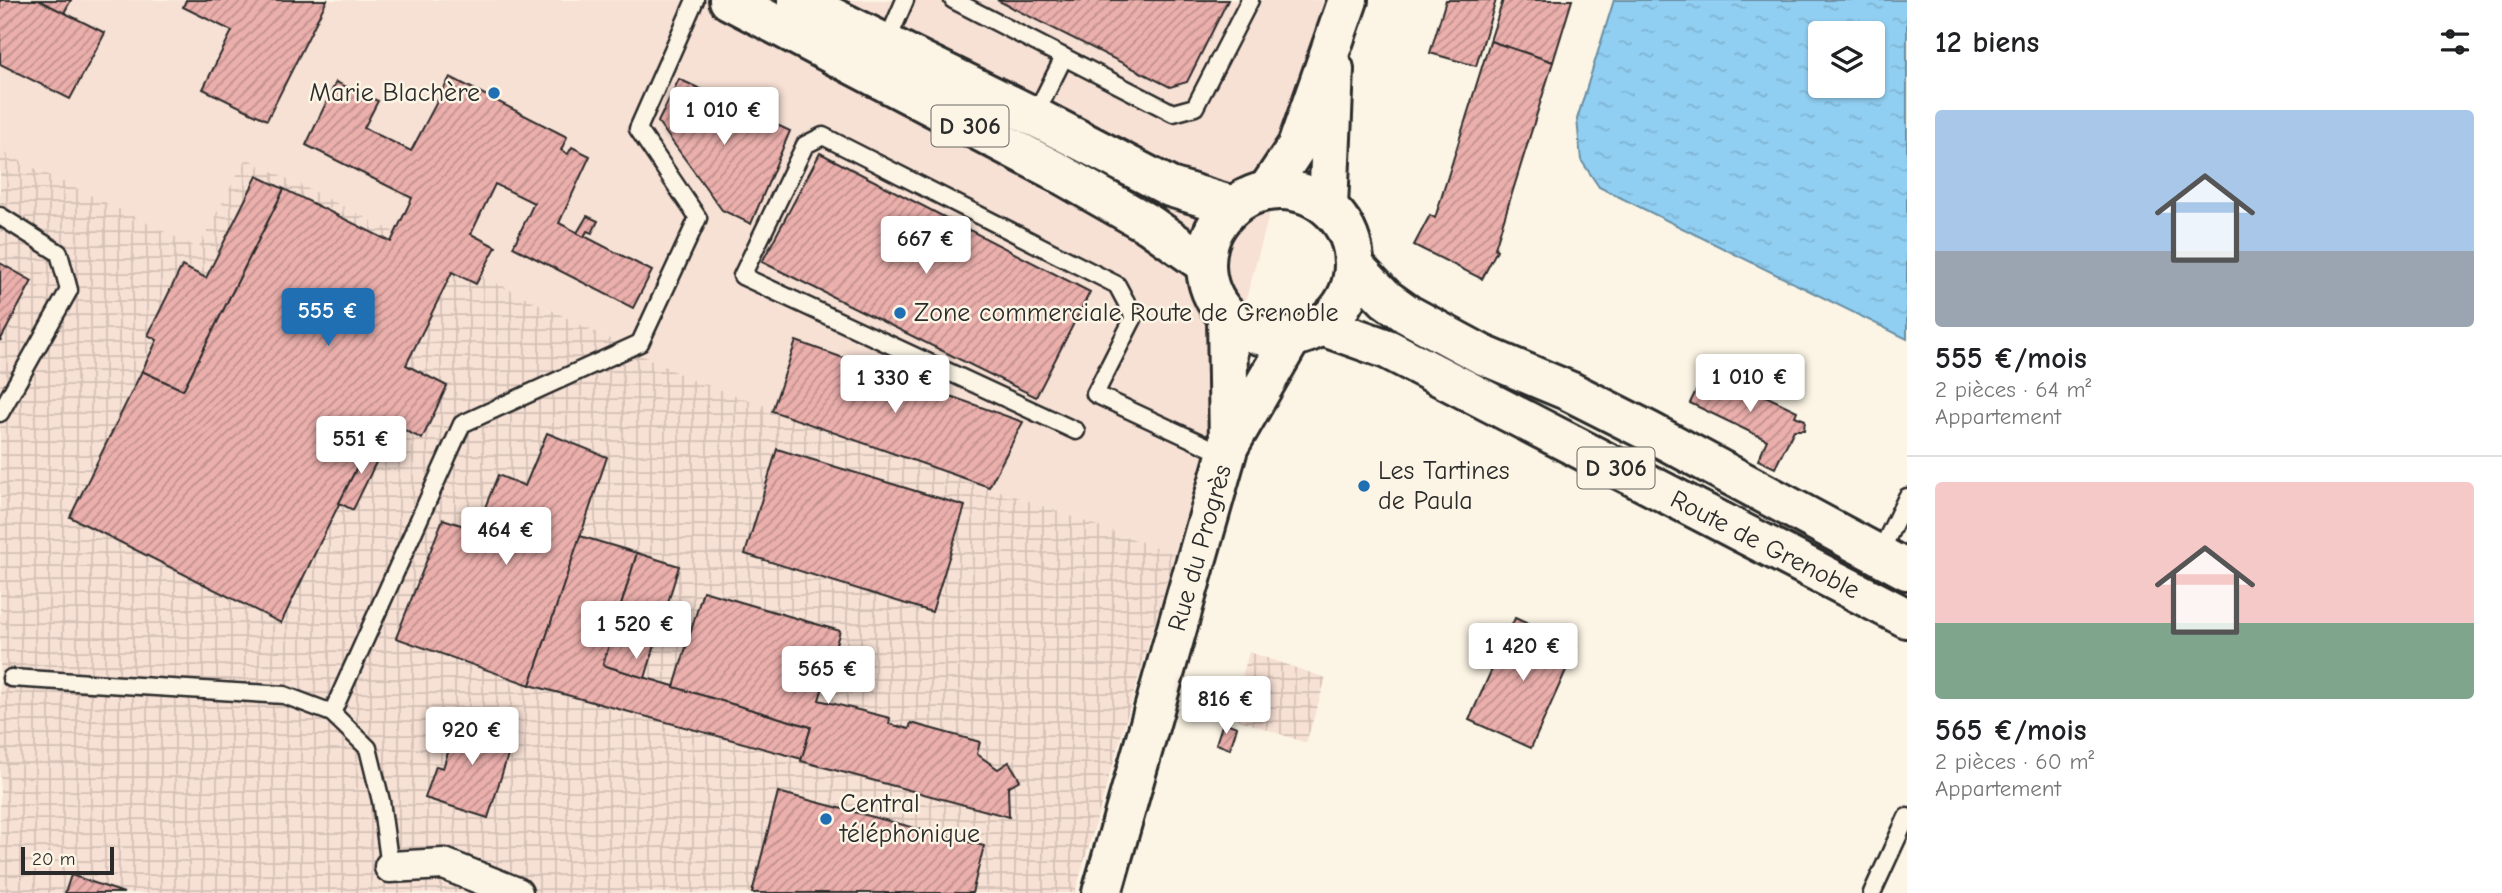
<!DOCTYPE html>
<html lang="fr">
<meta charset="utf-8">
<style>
:root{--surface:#fff;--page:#f2f2f2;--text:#202124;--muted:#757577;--line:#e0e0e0;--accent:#1f6fb2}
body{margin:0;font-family:"Comic Neue",sans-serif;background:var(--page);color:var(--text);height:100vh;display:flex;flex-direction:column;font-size:26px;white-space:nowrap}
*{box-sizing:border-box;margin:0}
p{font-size:23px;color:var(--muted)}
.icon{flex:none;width:38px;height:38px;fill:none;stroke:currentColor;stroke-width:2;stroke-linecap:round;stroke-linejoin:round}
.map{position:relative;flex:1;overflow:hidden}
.panel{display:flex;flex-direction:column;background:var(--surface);width:595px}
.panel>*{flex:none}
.fabs{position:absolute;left:1808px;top:21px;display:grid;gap:14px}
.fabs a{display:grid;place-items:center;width:77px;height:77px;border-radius:7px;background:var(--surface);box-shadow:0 2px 5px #0004;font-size:35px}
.scale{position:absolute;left:21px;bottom:18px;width:93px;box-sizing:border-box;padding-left:7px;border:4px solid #2b2b2b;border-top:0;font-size:19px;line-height:24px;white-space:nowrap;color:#2b2b2b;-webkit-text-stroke:5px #fcf5e5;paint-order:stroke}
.price{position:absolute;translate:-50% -60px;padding:0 16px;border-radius:7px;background:#fff;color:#222;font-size:23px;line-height:46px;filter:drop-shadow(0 2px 4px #0008)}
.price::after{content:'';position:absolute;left:50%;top:42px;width:21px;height:16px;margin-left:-10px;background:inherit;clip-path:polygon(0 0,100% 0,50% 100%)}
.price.current{background:var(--accent);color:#fff}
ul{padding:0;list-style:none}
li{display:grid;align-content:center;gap:14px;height:371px;padding:0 28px}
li+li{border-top:2px solid var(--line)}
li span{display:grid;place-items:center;height:217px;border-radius:7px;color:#555}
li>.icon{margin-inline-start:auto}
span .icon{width:126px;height:126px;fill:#fffc;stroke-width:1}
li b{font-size:30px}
h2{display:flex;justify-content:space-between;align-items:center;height:84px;padding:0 28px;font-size:30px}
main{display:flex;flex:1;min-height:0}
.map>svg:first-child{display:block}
</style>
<main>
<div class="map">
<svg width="1907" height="893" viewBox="0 0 1907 893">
<defs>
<pattern id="industrial-grid" width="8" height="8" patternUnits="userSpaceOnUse" patternTransform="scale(1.75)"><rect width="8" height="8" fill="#f7e0d4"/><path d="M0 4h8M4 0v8" fill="none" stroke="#d4c0b6"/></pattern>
<pattern id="water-ripples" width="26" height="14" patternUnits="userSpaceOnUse" patternTransform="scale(1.75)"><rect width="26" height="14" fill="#91cff2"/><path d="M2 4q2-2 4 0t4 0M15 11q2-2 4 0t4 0" fill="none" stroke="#7db2d0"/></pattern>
<pattern id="building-hatch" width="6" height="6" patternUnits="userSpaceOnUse" patternTransform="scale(1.75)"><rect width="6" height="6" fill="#ebafac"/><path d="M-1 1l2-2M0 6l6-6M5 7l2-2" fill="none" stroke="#bf8f8c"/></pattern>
</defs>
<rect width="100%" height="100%" fill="#fcf5e5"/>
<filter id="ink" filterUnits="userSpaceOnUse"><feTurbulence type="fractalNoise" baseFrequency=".0143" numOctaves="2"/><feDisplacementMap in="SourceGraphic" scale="14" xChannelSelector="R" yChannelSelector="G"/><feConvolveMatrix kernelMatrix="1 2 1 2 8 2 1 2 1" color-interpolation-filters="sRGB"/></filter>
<g filter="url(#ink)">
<polygon fill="#f7e0d4" points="0,0 1329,0 1175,554 688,378 246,158 198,249 0,151"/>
<g fill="url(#industrial-grid)">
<polygon points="0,151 198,248 246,158 688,378 1175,554 1075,893 0,893"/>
<polygon points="1249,652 1326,678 1306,743 1231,717"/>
</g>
<path fill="url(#water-ripples)" stroke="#688da2" stroke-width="2" fill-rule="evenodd" d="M1614,0H1907V339L1599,187L1581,160L1577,119ZM1820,33H1872V86H1820Z"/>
<g fill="url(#building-hatch)" stroke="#2b2b2b" stroke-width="2">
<polygon points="0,0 39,0 105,33 70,99 0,64"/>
<polygon points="39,0 71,0 64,13"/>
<polygon points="186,0 327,0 267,120 203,89 232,31 183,7"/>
<polygon points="997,0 1228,0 1187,82 1170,87"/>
<polygon points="1446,0 1496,0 1476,66 1430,53"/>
<polygon points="1503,0 1572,0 1553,62 1490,41"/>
<polygon points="1490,41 1553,62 1495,248 1497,250 1482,279 1414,245 1430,215 1435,218"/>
<polygon points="450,77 567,137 561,150 568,154 572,147 590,156 559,223 652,271 633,308 513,247 534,203 495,184 471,234 496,247 476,284 452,272 406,365 447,386 422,439 381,418 281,623 70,517 142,371 183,390 284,189 391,242 412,198 306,145 336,82 378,101 364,128 411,151"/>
<polygon points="679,79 790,131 751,224 722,210 658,122"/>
<polygon points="820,153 1090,292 1036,397 762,262"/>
<polygon points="257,176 284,189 183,390 142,371 157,340 148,335 182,266 206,278"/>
<polygon points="587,216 598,221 592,233 587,231 584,237 577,233"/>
<polygon points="0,263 32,281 0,341"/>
<polygon points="796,341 1023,422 989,487 772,411"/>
<polygon points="1704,374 1716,381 1719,374 1797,411 1795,416 1805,420 1804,430 1794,430 1775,468 1758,460 1767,440 1690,403"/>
<polygon points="547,433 607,457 530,685 396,638 443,519 476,530 498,475 525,486"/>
<polygon points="370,441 383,448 353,510 339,503"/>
<polygon points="777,449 965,506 932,612 745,554"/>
<polygon points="580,536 637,553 603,665 811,727 802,759 530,685"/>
<polygon points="637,553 679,566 645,678 603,665"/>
<polygon points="703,591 840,631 819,700 890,718 889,724 909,729 911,723 980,742 977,754 998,769 1009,762 1020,780 1008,787 1009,817 801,761 811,727 674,687"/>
<polygon points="1515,618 1577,646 1531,748 1469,720"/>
<polygon points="460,715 515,733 488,818 425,798 436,766 443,768"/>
<polygon points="1223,722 1237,727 1230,749 1216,744"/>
<polygon points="778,792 984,846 972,893 752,893"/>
<polygon points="71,875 124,893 65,893"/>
</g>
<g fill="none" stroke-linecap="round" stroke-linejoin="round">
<g stroke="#2b2b2b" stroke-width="21">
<g id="lane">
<polyline points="953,0 1173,113 1195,107 1250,0"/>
<polyline points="886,44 905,0"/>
<polyline points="1034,117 1064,57"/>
<polyline points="0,216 59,253 69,290 0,413"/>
<polyline points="1076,431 742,276 805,145 823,136 1117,285 1134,317 1095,394 1226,455"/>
<polyline points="1879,555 1907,497"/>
<polyline points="11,678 284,695 332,713"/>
<polyline points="390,867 381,801 368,748 332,713 462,424 640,343 698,218 638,129 695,0"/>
<polyline points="1872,893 1907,817"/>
</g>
</g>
<g stroke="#2b2b2b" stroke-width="35">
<polyline id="street" points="390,867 444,864 517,893"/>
</g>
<g stroke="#2b2b2b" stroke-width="44">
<g id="secondary">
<polyline points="1267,191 1297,146 1348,0"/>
<polyline points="1328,207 1334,69"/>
<polyline points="1230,444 1292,337"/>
<polyline points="1102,893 1229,445 1227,317"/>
</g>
</g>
<g stroke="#2b2b2b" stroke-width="44">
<g id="primary">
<polyline points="729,0 1052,169 1150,225 1205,264"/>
<polyline points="797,0 1043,121 1170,187 1233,206"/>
<circle cx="1280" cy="264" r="74"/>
<polyline points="1354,266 1386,299 1407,314 1483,355 1569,391 1650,432 1907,570"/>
<polyline points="1322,326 1387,349 1907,618"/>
</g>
</g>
<use href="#lane" stroke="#fcf5e5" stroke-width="16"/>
<use href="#street" stroke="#fcf5e5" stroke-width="30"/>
<use href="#secondary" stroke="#fcf5e5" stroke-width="38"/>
<use href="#primary" stroke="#fcf5e5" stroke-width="38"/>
</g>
</g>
<g fill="#1f6fb2" stroke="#fcf5e5" stroke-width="2.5">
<circle cx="494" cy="93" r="7"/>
<circle cx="900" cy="313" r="7"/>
<circle cx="1364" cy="486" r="7"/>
<circle cx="826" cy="819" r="7"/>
</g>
<g text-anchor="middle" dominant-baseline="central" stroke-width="5" stroke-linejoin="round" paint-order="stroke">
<g fill="#fcf5e5" stroke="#6a6863" stroke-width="2">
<rect x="931.5" y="105.5" width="77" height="41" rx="5"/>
<rect x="1577.5" y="447.5" width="77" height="41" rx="5"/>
</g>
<g font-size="24" font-weight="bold" fill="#2b2b2b">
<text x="970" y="126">D 306</text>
<text x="1616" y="468">D 306</text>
</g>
<g font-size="26" fill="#2b2b2b" stroke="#fcf5e5" text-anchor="start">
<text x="480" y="93" text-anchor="end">Marie Blachère</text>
<text x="914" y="313">Zone commerciale Route de Grenoble</text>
<text x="1378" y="471">Les Tartines<tspan x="1378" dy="30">de Paula</tspan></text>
<text x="840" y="804">Central<tspan x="840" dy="30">téléphonique</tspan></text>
</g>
<g font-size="26" fill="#2b2b2b" stroke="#fcf5e5">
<text transform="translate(1765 545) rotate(27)">Route de Grenoble</text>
<text transform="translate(1200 548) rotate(-74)">Rue du Progrès</text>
</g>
</g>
</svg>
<div class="fabs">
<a><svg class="icon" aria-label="layers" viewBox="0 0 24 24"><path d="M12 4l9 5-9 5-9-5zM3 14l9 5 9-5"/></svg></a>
</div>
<div class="scale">20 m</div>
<b class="price" style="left:724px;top:147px">1 010 €</b>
<b class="price" style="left:926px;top:276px">667 €</b>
<b class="price current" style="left:328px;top:348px">555 €</b>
<b class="price" style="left:1750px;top:414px">1 010 €</b>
<b class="price" style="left:895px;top:415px">1 330 €</b>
<b class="price" style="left:361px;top:476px">551 €</b>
<b class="price" style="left:506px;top:567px">464 €</b>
<b class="price" style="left:636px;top:661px">1 520 €</b>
<b class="price" style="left:1523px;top:683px">1 420 €</b>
<b class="price" style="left:828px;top:706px">565 €</b>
<b class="price" style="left:1226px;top:736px">816 €</b>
<b class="price" style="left:472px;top:767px">920 €</b>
</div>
<section class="panel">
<h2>12 biens<svg class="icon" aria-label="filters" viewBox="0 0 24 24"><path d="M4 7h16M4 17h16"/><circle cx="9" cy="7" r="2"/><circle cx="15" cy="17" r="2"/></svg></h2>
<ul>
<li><span style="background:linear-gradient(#a9c7e8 65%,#9aa5b1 0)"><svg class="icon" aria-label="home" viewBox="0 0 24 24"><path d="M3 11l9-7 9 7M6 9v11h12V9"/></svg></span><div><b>555 €/mois</b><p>2 pièces · 64 m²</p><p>Appartement</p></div></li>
<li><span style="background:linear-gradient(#f6c9c9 65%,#7fa58c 0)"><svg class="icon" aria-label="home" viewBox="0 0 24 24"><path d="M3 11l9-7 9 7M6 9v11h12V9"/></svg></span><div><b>565 €/mois</b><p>2 pièces · 60 m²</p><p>Appartement</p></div></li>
</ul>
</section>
</main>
